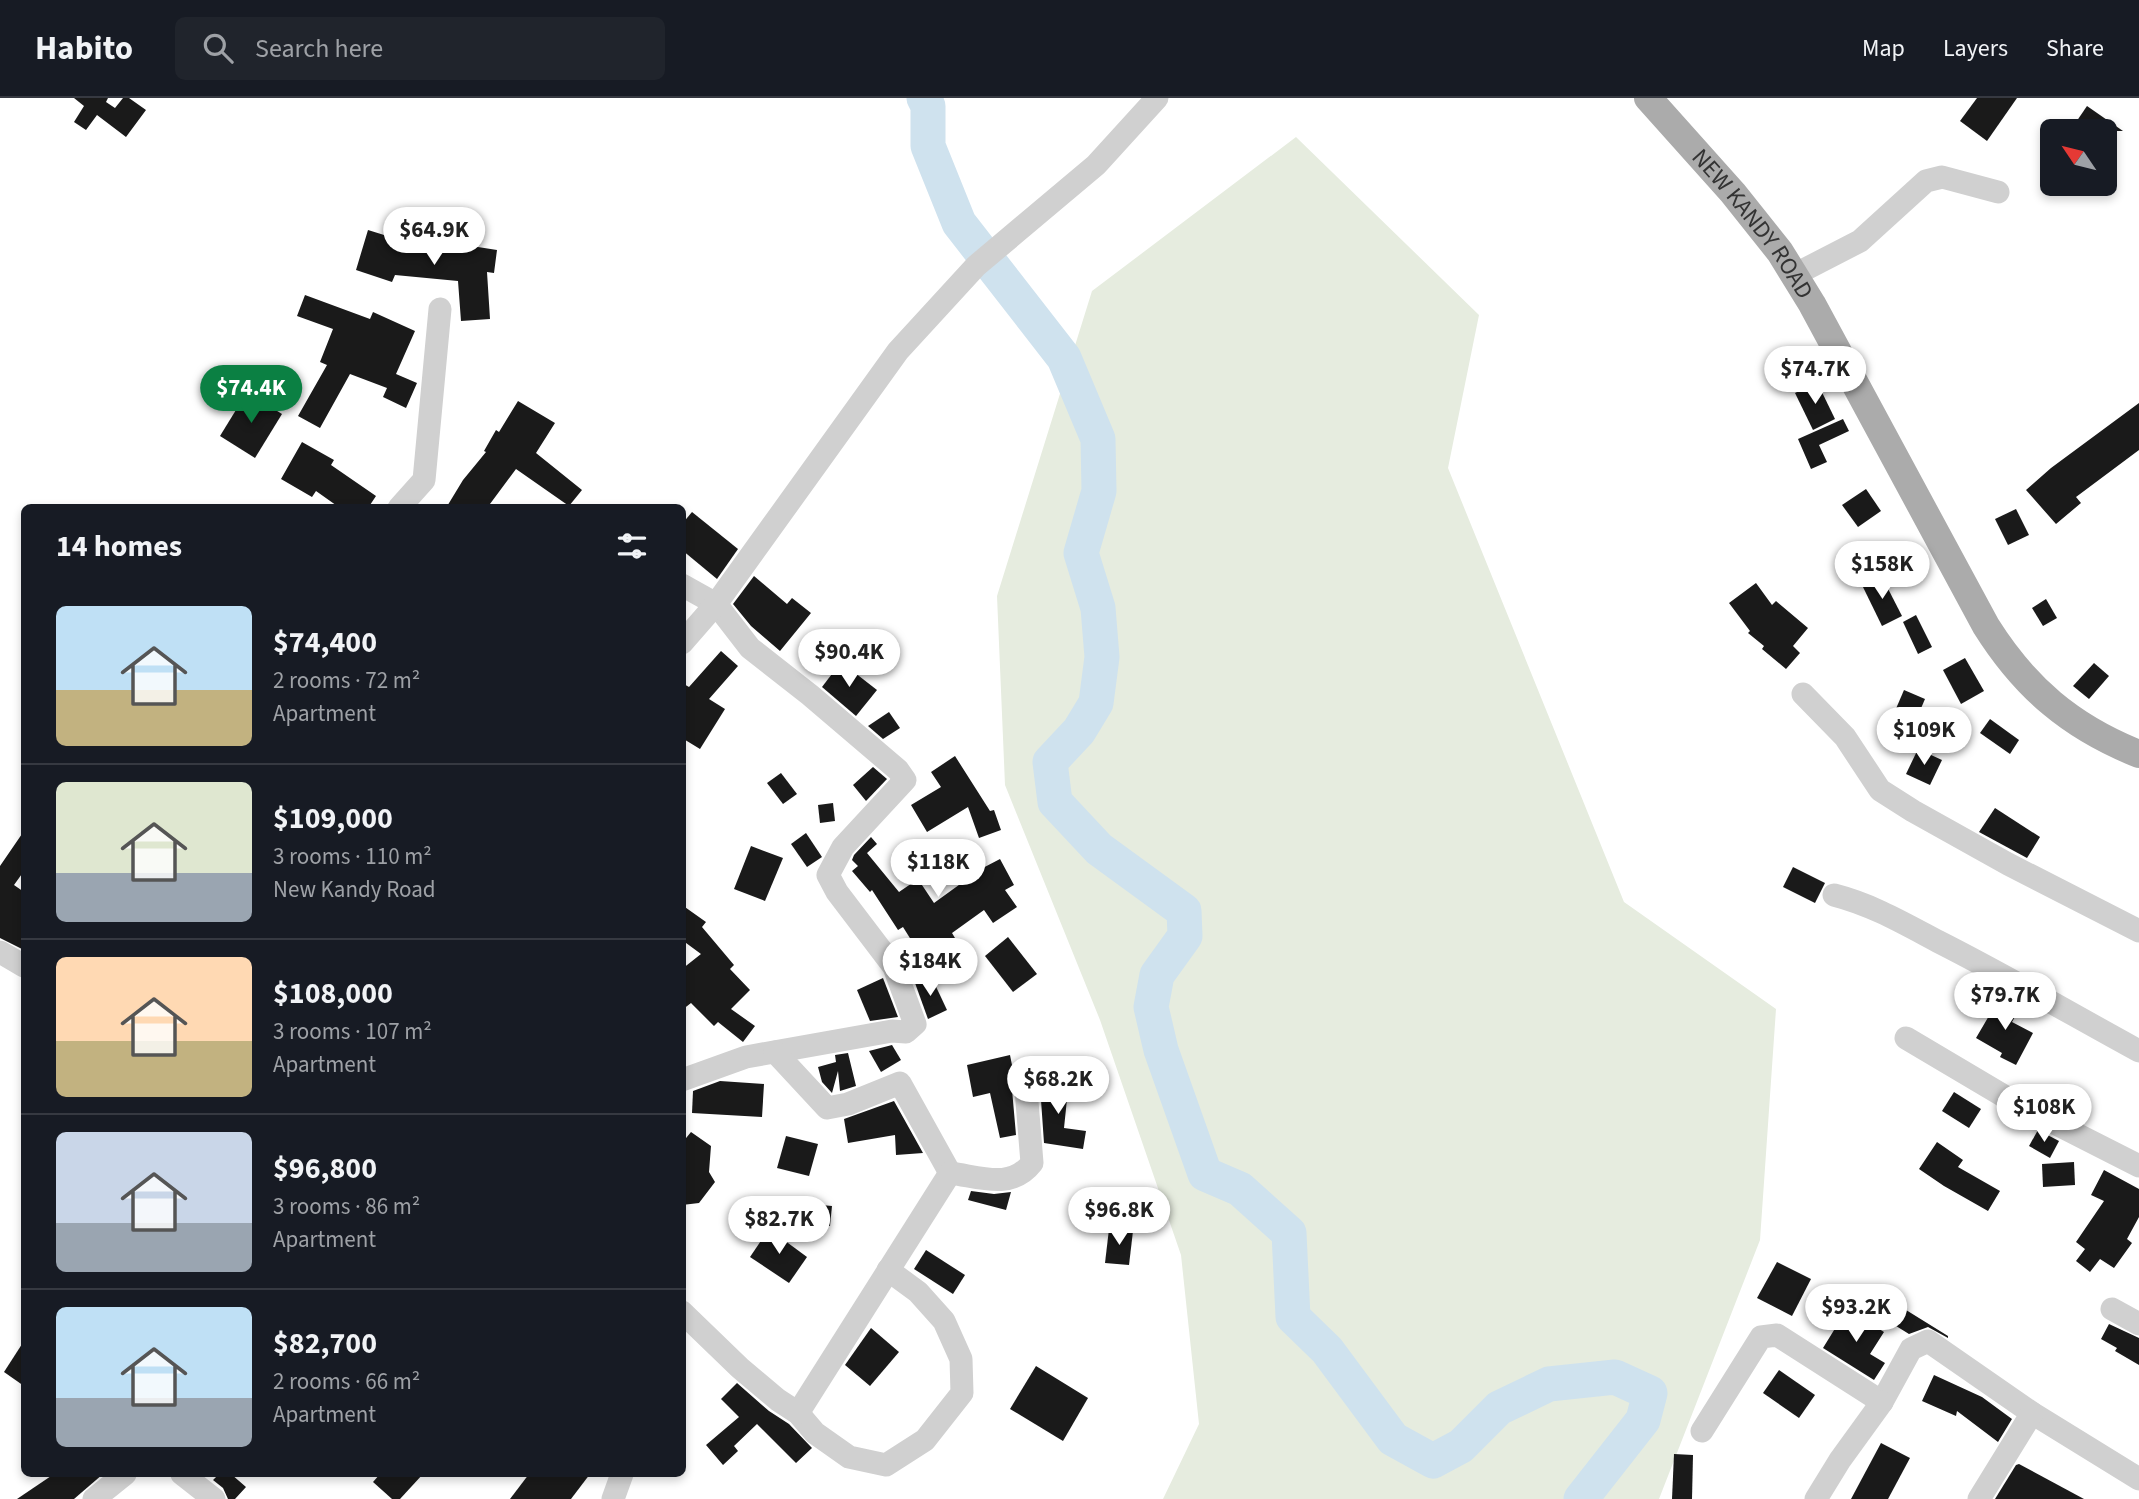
<!DOCTYPE html>
<meta charset="utf-8">
<style>
:root{--surface:#171b24;--page:#20242c;--text:#f1f3f6;--muted:#9ea1a6;--line:#363941;--accent:#0b8043}
body{margin:0;font-family:"Source Sans 3",sans-serif;background:var(--page);color:var(--text);height:100vh;display:flex;flex-direction:column;font-size:26px;white-space:nowrap}
*{box-sizing:border-box;margin:0}
p{font-size:23px;color:var(--muted)}
.icon{flex:none;width:38px;height:38px;fill:none;stroke:currentColor;stroke-width:2;stroke-linecap:round;stroke-linejoin:round}
.map{position:relative;flex:1;overflow:hidden}
.details{position:absolute;left:21px;top:406px;width:665px;height:973px;display:flex;flex-direction:column;background:var(--surface);border-radius:10px;box-shadow:0 4px 10px #0003}
.details>*{flex:none}
.needle{width:46px;rotate:305deg}
.controls{position:absolute;left:2040px;top:21px;display:grid;gap:14px}
.controls a{display:grid;place-items:center;width:77px;height:77px;border-radius:10px;background:var(--surface);box-shadow:0 4px 10px #0003;font-size:35px}
.price{position:absolute;translate:-50% -60px;padding:0 16px;border-radius:24px;background:#fff;color:#222;font-size:23px;line-height:46px;filter:drop-shadow(0 2px 4px #0008)}
.price::after{content:'';position:absolute;left:50%;top:42px;width:21px;height:16px;margin-left:-10px;background:inherit;clip-path:polygon(0 0,100% 0,50% 100%)}
.price.current{background:var(--accent);color:#fff}
ul{padding:0;list-style:none}
li{display:flex;align-items:center;gap:21px;height:175px;padding:0 35px}
li+li{border-top:2px solid var(--line)}
li span{display:grid;place-items:center;flex:none;width:196px;height:140px;border-radius:10px;color:#555}
li>.icon{margin-inline-start:auto}
span .icon{width:84px;height:84px;fill:#fffc;stroke-width:1}
li b{font-size:30px}
h2{display:flex;justify-content:space-between;align-items:center;height:84px;padding:0 35px;font-size:30px}
header{display:flex;align-items:center;gap:42px;box-sizing:border-box;height:98px;padding:0 35px;background:var(--surface);border-bottom:2px solid var(--line)}
header strong{font-size:33px}
nav{display:flex;gap:38px;margin-inline-start:auto;font-size:24px}
.search{width:490px;height:63px;background:var(--page);display:flex;align-items:center;gap:18px;box-sizing:border-box;padding:0 24px;border-radius:10px;color:var(--muted);font-size:26px}
.map>svg:first-child{display:block}
</style>
<header>
<strong>Habito</strong>
<div class="search"><svg class="icon" aria-label="search" viewBox="0 0 24 24"><circle cx="10" cy="10" r="6"/><path d="M15 15l6 6"/></svg>Search here</div>
<nav><a>Map</a><a>Layers</a><a>Share</a></nav>
</header>
<div class="map">
<svg width="2139" height="1401" viewBox="0 0 2139 1401">
<rect width="100%" height="100%" fill="#fff"/>
<polygon fill="#e6ecdf" points="1296,39 1479,217 1448,370 1624,804 1776,911 1760,1142 1659,1401 1163,1401 1199,1326 1181,1157 1100,922 1005,687 997,498 1092,193"/>
<g fill="none" stroke-linecap="round" stroke-linejoin="round">
<polyline stroke="#cfe2ee" stroke-width="35" points="924,0 928,8 928,48 959,125 1064,260 1098,341 1099,393 1081,455 1098,510 1102,559 1096,605 1079,633 1050,664 1055,704 1099,751 1184,813 1185,838 1157,877 1151,909 1161,952 1205,1076 1240,1091 1289,1135 1293,1219 1327,1252 1393,1341 1433,1363 1461,1348 1499,1310 1549,1286 1615,1279 1650,1295 1643,1322 1581,1401"/>
</g>
<g fill="#1a1a1a">
<polygon points="74,0 108,0 106,4 115,10 123,0 129,0 146,12 126,39 97,17 86,32 74,24 84,8"/>
<polygon points="1977,0 2017,0 1987,43 1960,23"/>
<polygon points="2087,8 2123,33 2070,33"/>
<polygon points="368,132 413,146 414,139 497,152 494,175 487,174 490,221 461,223 458,183 395,177 392,184 356,172"/>
<polygon points="305,197 370,221 373,214 415,233 396,276 417,285 406,310 383,299 387,290 350,276 320,330 298,318 327,267 320,264 333,231 297,218"/>
<polygon points="1817,284 1835,321 1813,332 1795,295"/>
<polygon points="247,294 282,316 255,360 220,338"/>
<polygon points="518,303 555,325 536,355 582,392 569,408 516,371 487,410 446,410 463,382 486,354 484,353 496,332 499,334"/>
<polygon points="2139,305 2139,352 2076,399 2081,405 2056,426 2026,392 2051,370"/>
<polygon points="1843,321 1849,333 1819,347 1827,364 1811,371 1798,341"/>
<polygon points="302,344 334,362 331,367 376,398 368,410 340,410 316,393 312,399 281,381"/>
<polygon points="1866,391 1881,413 1858,429 1842,407"/>
<polygon points="2016,411 2029,437 2008,447 1995,421"/>
<polygon points="692,414 738,451 717,481 682,452 682,426"/>
<polygon points="1881,477 1902,518 1882,528 1862,487"/>
<polygon points="754,478 787,506 792,500 811,515 780,553 751,528 733,506"/>
<polygon points="1756,485 1772,507 1776,503 1808,530 1793,548 1800,555 1786,571 1762,551 1764,548 1748,535 1750,533 1729,505"/>
<polygon points="2046,501 2057,520 2043,528 2032,510"/>
<polygon points="1916,517 1932,549 1918,556 1903,524"/>
<polygon points="721,553 738,568 709,601 725,611 700,651 682,640 682,585 689,589"/>
<polygon points="1965,560 1984,593 1961,606 1943,572"/>
<polygon points="841,564 877,592 856,618 822,589"/>
<polygon points="2094,565 2109,578 2089,601 2073,588"/>
<polygon points="1904,592 1925,601 1913,629 1892,620"/>
<polygon points="889,614 900,630 883,641 868,628"/>
<polygon points="1990,621 2019,642 2010,656 1980,635"/>
<polygon points="1918,651 1942,662 1930,687 1906,676"/>
<polygon points="955,658 990,713 994,712 1001,732 979,740 968,709 927,734 911,707 941,689 931,674"/>
<polygon points="873,669 887,681 866,703 853,687"/>
<polygon points="781,675 797,696 783,706 767,685"/>
<polygon points="833,705 835,723 820,725 818,707"/>
<polygon points="1995,710 2040,739 2027,760 1979,734"/>
<polygon points="24,733 24,773 14,787 24,794 24,852 0,840 0,768"/>
<polygon points="806,735 822,759 807,769 791,746"/>
<polygon points="871,739 877,746 867,755 899,794 918,781 934,805 963,784 952,758 968,751 977,773 1000,761 1014,787 1005,792 1017,809 993,825 984,812 952,835 955,840 923,861 903,829 898,832 872,792 870,794 852,773 858,768 852,762 854,757"/>
<polygon points="751,748 783,760 765,803 734,791"/>
<polygon points="1793,769 1825,785 1815,805 1783,789"/>
<polygon points="682,807 706,824 702,829 734,867 730,871 750,892 731,911 755,928 743,944 718,924 714,928 691,905 682,912 682,871 701,856 682,842"/>
<polygon points="1008,839 1037,876 1013,894 985,858"/>
<polygon points="931,878 947,912 928,921 915,885"/>
<polygon points="883,880 898,919 870,923 857,892"/>
<polygon points="2000,899 2020,910 2012,924 2033,935 2016,967 2000,959 2002,955 1976,940"/>
<polygon points="892,947 901,962 881,974 869,953"/>
<polygon points="848,955 856,988 840,993 838,973 832,995 822,984 818,969 836,964 835,957"/>
<polygon points="1010,957 1013,972 1011,980 1016,1037 1000,1040 990,995 973,999 967,967"/>
<polygon points="1043,980 1069,982 1064,1030 1086,1033 1083,1051 1044,1045 1041,1002"/>
<polygon points="720,983 764,986 762,1019 692,1015 693,993"/>
<polygon points="1954,994 1981,1011 1969,1030 1942,1013"/>
<polygon points="894,1003 923,1055 896,1057 895,1037 848,1045 844,1021"/>
<polygon points="2038,1032 2059,1043 2050,1060 2029,1048"/>
<polygon points="691,1034 711,1048 709,1074 715,1084 699,1105 682,1107 682,1045"/>
<polygon points="786,1038 818,1046 809,1078 777,1070"/>
<polygon points="1937,1044 1963,1062 1958,1069 2000,1093 1988,1113 1944,1088 1919,1071"/>
<polygon points="2074,1064 2075,1087 2043,1089 2042,1066"/>
<polygon points="2104,1072 2139,1091 2139,1119 2127,1141 2132,1145 2114,1170 2100,1161 2090,1174 2076,1163 2085,1151 2076,1144 2104,1103 2091,1097"/>
<polygon points="971,1093 994,1096 1011,1094 1006,1112 968,1102"/>
<polygon points="810,1106 832,1108 830,1128 808,1127"/>
<polygon points="769,1131 807,1159 789,1185 750,1159"/>
<polygon points="1109,1131 1133,1133 1129,1167 1105,1165"/>
<polygon points="926,1152 965,1177 953,1196 914,1171"/>
<polygon points="1777,1164 1811,1181 1792,1218 1757,1200"/>
<polygon points="1898,1207 1948,1238 1948,1240 1928,1229 1909,1236 1888,1223"/>
<polygon points="1847,1211 1884,1234 1870,1256 1885,1265 1874,1282 1823,1250"/>
<polygon points="2109,1226 2139,1240 2139,1267 2115,1253 2117,1250 2101,1241"/>
<polygon points="871,1230 899,1254 870,1288 845,1267"/>
<polygon points="24,1243 24,1288 4,1274"/>
<polygon points="1036,1268 1088,1300 1063,1343 1010,1311"/>
<polygon points="1779,1272 1815,1297 1799,1320 1763,1295"/>
<polygon points="1934,1277 1982,1299 2012,1321 1998,1344 1957,1313 1956,1318 1922,1303"/>
<polygon points="737,1285 769,1313 789,1326 812,1350 796,1365 757,1326 734,1348 738,1353 723,1367 706,1347 739,1319 721,1301"/>
<polygon points="1881,1345 1910,1360 1888,1401 1851,1401"/>
<polygon points="1674,1356 1693,1357 1692,1401 1672,1401"/>
<polygon points="2019,1366 2084,1401 1995,1401 2016,1367"/>
<polygon points="54,1376 103,1376 74,1401 17,1401"/>
<polygon points="219,1376 231,1376 246,1389 235,1401 228,1401 223,1390 213,1382"/>
<polygon points="380,1376 423,1376 400,1401 392,1401 373,1384"/>
<polygon points="529,1376 590,1376 571,1401 510,1401"/>
</g>
<g fill="none" stroke-linecap="round" stroke-linejoin="round">
<g stroke="#d0d0d0" stroke-width="23">
<polyline points="1794,177 1860,143 1926,83 1942,79 1998,94"/>
<polyline points="399,410 424,382 440,211"/>
<polyline points="682,487 716,506 750,550 810,597 898,672 905,682 843,749 828,777 837,794 894,869 915,926 906,934 892,933 746,959 682,982"/>
<polyline points="682,545 716,506 898,253 976,168 1096,67 1157,0"/>
<polyline points="1803,596 1845,639 1880,692 1913,713 2008,766 2139,833"/>
<path d="M1834,797C1873,807 1905,826 1941,845C2008,879 2073,917 2139,953"/>
<polyline points="0,854 24,868"/>
<polyline points="1906,940 2019,1007 2139,1068"/>
<polyline points="775,954 827,1010 848,1006 900,985 950,1075"/>
<path d="M950,1075C981,1079 1011,1092 1032,1065L1025,979"/>
<polyline points="2112,1211 2139,1226"/>
<polyline points="682,1214 740,1270 778,1302 798,1315 815,1335 849,1359 886,1367 925,1342 962,1295 961,1261 944,1223 918,1194 888,1172"/>
<polyline points="798,1315 950,1075"/>
<polyline points="1702,1333 1761,1239 1777,1237 1882,1304 1911,1251 1928,1243 2032,1315 2139,1381"/>
<polyline points="182,1376 214,1401"/>
<polyline points="94,1401 125,1376"/>
<polyline points="613,1401 622,1376"/>
<polyline points="1816,1401 1840,1362 1882,1304"/>
<polyline points="1979,1401 2032,1315"/>
</g>
<path stroke="#ababab" stroke-width="28" id="s1" d="M1648,0L1733,95L1780,154L1812,206L1986,528C2025,590 2071,629 2139,656"/>
</g>
<g text-anchor="middle" dominant-baseline="central" stroke-width="7" stroke-linejoin="round" paint-order="stroke">
<g font-size="24" fill="#333" stroke="#fff">
<text stroke="none"><textPath href="#s1" startOffset="164">NEW KANDY ROAD</textPath></text>
</g>
</g>
</svg>
<div class="controls">
<a><svg class="needle" viewBox="-14 -14 28 28"><path d="M0-13l5 13h-10z" fill="#e53935"/><path d="M0 13l5-13h-10z" fill="#9ea1a6"/></svg></a>
</div>
<b class="price" style="left:434px;top:169px">$64.9K</b>
<b class="price" style="left:1815px;top:308px">$74.7K</b>
<b class="price current" style="left:251px;top:327px">$74.4K</b>
<b class="price" style="left:1882px;top:503px">$158K</b>
<b class="price" style="left:849px;top:591px">$90.4K</b>
<b class="price" style="left:1924px;top:669px">$109K</b>
<b class="price" style="left:938px;top:801px">$118K</b>
<b class="price" style="left:930px;top:900px">$184K</b>
<b class="price" style="left:2005px;top:934px">$79.7K</b>
<b class="price" style="left:1058px;top:1018px">$68.2K</b>
<b class="price" style="left:2044px;top:1046px">$108K</b>
<b class="price" style="left:1119px;top:1149px">$96.8K</b>
<b class="price" style="left:779px;top:1158px">$82.7K</b>
<b class="price" style="left:1856px;top:1246px">$93.2K</b>
<section class="details">
<h2>14 homes<svg class="icon" aria-label="filters" viewBox="0 0 24 24"><path d="M4 7h16M4 17h16"/><circle cx="9" cy="7" r="2"/><circle cx="15" cy="17" r="2"/></svg></h2>
<ul>
<li><span style="background:linear-gradient(#bfe0f5 60%,#c2b280 0)"><svg class="icon" aria-label="home" viewBox="0 0 24 24"><path d="M3 11l9-7 9 7M6 9v11h12V9"/></svg></span><div><b>$74,400</b><p>2 rooms · 72 m²</p><p>Apartment</p></div></li>
<li><span style="background:linear-gradient(#dfe7d0 65%,#9aa5b1 0)"><svg class="icon" aria-label="home" viewBox="0 0 24 24"><path d="M3 11l9-7 9 7M6 9v11h12V9"/></svg></span><div><b>$109,000</b><p>3 rooms · 110 m²</p><p>New Kandy Road</p></div></li>
<li><span style="background:linear-gradient(#ffd9b3 60%,#c2b280 0)"><svg class="icon" aria-label="home" viewBox="0 0 24 24"><path d="M3 11l9-7 9 7M6 9v11h12V9"/></svg></span><div><b>$108,000</b><p>3 rooms · 107 m²</p><p>Apartment</p></div></li>
<li><span style="background:linear-gradient(#c9d6e8 65%,#9aa5b1 0)"><svg class="icon" aria-label="home" viewBox="0 0 24 24"><path d="M3 11l9-7 9 7M6 9v11h12V9"/></svg></span><div><b>$96,800</b><p>3 rooms · 86 m²</p><p>Apartment</p></div></li>
<li><span style="background:linear-gradient(#bfe0f5 65%,#9aa5b1 0)"><svg class="icon" aria-label="home" viewBox="0 0 24 24"><path d="M3 11l9-7 9 7M6 9v11h12V9"/></svg></span><div><b>$82,700</b><p>2 rooms · 66 m²</p><p>Apartment</p></div></li>
</ul>
</section>
</div>
